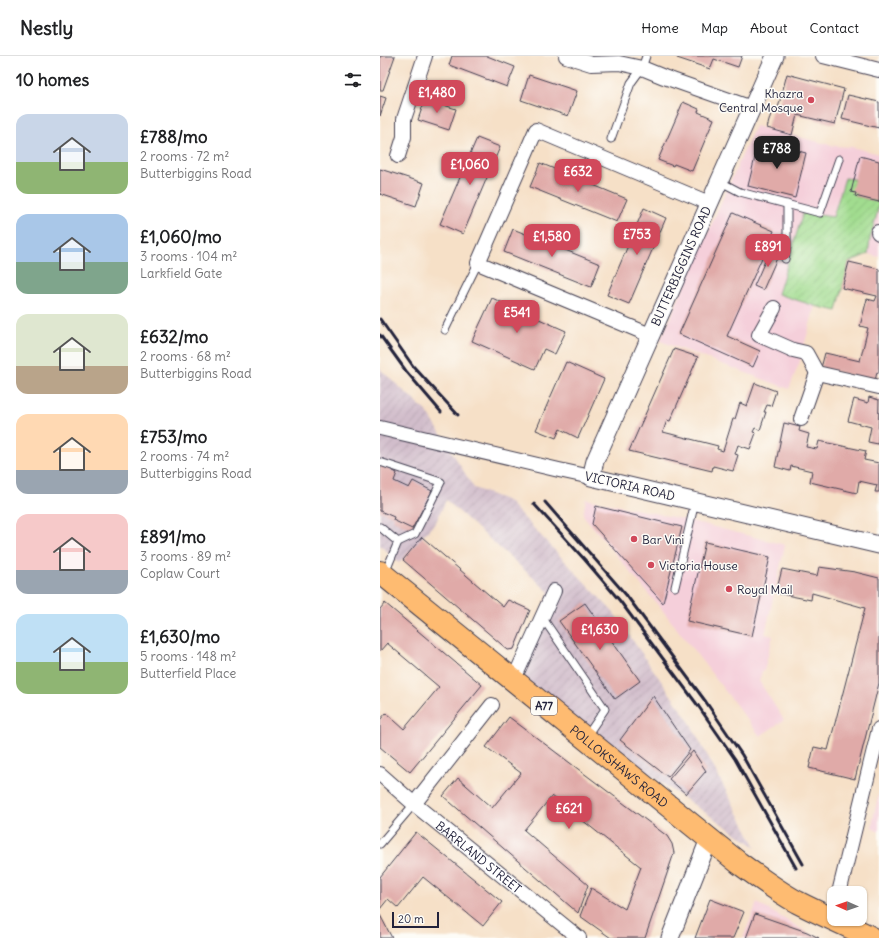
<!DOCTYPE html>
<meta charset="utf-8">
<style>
:root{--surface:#fff;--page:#f2f2f2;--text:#202124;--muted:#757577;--line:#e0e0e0;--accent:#d1495b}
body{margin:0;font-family:Delius,sans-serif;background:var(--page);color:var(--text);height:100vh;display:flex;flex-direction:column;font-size:15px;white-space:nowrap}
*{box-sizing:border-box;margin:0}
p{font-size:13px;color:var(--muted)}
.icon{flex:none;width:22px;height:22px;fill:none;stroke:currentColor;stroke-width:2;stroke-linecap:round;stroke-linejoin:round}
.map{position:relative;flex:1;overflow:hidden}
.side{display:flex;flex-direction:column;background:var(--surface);width:380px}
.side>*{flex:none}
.needle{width:26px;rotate:272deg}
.tools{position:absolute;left:447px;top:830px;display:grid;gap:8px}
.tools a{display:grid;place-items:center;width:40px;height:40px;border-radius:8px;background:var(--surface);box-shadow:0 1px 3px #0004;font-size:20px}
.scale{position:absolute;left:12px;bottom:10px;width:47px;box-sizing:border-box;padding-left:4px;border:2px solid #22223b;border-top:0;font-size:11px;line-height:14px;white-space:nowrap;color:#22223b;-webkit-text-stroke:3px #fdfcf7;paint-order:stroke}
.price{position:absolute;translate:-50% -34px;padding:0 9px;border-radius:8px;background:var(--accent);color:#fff;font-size:13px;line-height:26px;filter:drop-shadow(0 1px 2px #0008)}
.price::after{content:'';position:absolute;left:50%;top:24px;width:12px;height:9px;margin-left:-6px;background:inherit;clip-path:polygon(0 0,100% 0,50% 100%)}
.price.selected{background:#222;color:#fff}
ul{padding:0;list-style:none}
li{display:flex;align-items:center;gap:12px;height:100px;padding:0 16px}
li span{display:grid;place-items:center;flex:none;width:112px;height:80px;border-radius:12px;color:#555}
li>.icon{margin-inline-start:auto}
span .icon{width:48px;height:48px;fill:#fffc;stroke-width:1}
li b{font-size:17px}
h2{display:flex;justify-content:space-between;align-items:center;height:48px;padding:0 16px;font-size:17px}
header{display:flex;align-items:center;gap:24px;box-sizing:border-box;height:56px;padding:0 20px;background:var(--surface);border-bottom:1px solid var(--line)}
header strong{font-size:19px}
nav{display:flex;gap:22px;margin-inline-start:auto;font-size:14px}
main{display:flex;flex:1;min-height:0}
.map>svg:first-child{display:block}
</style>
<header>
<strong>Nestly</strong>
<nav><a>Home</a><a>Map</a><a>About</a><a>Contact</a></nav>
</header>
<main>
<section class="side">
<h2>10 homes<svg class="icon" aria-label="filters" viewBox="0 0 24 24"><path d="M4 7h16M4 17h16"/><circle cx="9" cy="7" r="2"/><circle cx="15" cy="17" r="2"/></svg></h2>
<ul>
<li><span style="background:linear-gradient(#c9d6e8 60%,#8fb573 0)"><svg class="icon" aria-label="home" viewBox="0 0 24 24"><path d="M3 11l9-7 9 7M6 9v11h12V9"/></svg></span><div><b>£788/mo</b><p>2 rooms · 72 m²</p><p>Butterbiggins Road</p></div></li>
<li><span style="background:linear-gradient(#a9c7e8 60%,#7fa58c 0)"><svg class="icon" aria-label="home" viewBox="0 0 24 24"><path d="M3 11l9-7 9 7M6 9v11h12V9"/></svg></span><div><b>£1,060/mo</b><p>3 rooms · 104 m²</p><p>Larkfield Gate</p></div></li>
<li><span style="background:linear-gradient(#dfe7d0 65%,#b9a48a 0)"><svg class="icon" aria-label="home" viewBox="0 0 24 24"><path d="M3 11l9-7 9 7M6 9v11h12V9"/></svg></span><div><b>£632/mo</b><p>2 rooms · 68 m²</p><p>Butterbiggins Road</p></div></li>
<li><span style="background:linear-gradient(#ffd9b3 70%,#9aa5b1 0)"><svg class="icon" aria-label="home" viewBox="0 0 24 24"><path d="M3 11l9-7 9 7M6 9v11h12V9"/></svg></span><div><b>£753/mo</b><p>2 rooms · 74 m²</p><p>Butterbiggins Road</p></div></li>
<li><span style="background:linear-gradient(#f6c9c9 70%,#9aa5b1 0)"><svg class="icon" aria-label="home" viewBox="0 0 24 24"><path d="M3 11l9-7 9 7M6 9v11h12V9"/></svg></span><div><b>£891/mo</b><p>3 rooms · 89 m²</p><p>Coplaw Court</p></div></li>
<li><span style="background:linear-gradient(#bfe0f5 60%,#8fb573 0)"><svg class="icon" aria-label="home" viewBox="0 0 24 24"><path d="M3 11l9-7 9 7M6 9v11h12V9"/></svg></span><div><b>£1,630/mo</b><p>5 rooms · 148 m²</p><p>Butterfield Place</p></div></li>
</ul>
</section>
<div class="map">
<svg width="499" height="882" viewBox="0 0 499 882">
<defs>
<pattern id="industrial-furrows" width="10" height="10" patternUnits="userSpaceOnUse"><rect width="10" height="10" fill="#d1bdcb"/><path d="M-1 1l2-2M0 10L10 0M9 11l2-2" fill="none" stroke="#b3a2af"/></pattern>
<pattern id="garden-furrows" width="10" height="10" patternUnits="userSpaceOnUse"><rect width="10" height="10" fill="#a1dc8f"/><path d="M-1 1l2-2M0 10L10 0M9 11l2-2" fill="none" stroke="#8abc7c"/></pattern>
</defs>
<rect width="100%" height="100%" fill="#fdfcf7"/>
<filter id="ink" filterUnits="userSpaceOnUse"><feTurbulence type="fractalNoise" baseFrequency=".025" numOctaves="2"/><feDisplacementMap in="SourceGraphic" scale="8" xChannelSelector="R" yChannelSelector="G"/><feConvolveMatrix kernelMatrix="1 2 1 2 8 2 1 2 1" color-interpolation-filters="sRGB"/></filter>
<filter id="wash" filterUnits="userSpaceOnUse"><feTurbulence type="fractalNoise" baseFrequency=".012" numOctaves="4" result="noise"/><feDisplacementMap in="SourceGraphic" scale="16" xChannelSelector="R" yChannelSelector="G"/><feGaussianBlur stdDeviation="0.9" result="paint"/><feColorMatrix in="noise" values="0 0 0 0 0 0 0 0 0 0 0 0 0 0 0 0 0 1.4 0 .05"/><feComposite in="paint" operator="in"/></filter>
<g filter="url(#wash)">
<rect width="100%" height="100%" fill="#f6e0c7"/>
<g fill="#f5cfda">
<polygon points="375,70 455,90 472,91 499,98 499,146 475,140 465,122 453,161 423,157 399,237 435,250 420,305 409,333 280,285"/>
<polygon points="499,150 499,201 488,198 490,183"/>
<polygon points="206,443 307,464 405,489 385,578 393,580 384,615 382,615 379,625 404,664 380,680 287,560 203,459"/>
<polygon points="499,737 499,776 492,772 494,758"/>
<polygon points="377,847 427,876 439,882 363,882"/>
</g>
<polygon fill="url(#industrial-furrows)" points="0,311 2,315 48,357 94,432 128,445 233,556 309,665 376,791 276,723 135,618 169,536 66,444 56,466 19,507 0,489"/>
<polygon fill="url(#garden-furrows)" stroke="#627f65" points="465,122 474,123 476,140 499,146 499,150 490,183 488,198 469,206 457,255 435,250 398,238 423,157 453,161"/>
<g id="blocks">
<g fill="#e0aaa8">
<polygon points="0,0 15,0 3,34 0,34"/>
<polygon points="72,0 107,0 135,11 127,31 69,9"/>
<polygon points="297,0 362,0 358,11 334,3 330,13 297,2"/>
<polygon points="407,18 464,33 455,68 417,59 412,79 387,72 392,54 397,56"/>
<polygon points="149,19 197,35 188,60 141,44"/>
<polygon points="468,39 499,46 499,72 462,63"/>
<polygon points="0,40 6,42 0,60"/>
<polygon points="45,43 76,53 69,74 38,64"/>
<polygon points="303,46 319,53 318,56 334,63 312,115 294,108 293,110 278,104"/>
<polygon points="97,82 120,91 83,178 60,168"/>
<polygon points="379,85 426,97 415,142 368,130"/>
<polygon points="480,100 499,105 499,146 475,140 476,137 471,136"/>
<polygon points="160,107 247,143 237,166 150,131"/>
<polygon points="0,113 44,127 36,150 0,138"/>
<polygon points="264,152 286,162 249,248 227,239"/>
<polygon points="353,157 394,175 347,280 380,295 373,311 299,278"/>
<polygon points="133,173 220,208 211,231 124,196"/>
<polygon points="392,189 401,193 383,234 374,230"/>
<polygon points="469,206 499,213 499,317 497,316 495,325 441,312 445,297 480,305 488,272 480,270 487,243 495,245 497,240 462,232"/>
<polygon points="112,242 186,275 175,298 164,293 155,313 92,285"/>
<polygon points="294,293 318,301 290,365 287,364 283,376 338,390 337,393 343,395 353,363 355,363 360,347 367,350 375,327 396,335 391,350 387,349 384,356 386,356 380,374 375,372 373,376 376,377 370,393 358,389 355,398 358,399 353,415 333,410 332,415 249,395"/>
<polygon points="186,306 224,323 198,382 180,373 176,382 156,374"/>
<polygon points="489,341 499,344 498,388 488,386 491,371 468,365 474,343 488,347"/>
<polygon points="404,367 420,371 419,375 429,378 426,391 437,393 439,385 486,395 484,404 499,407 499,436 495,436 497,429 479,425 477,437 430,426 432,415 411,410 410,415 395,411"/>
<polygon points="0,408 17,417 14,425 29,432 33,425 52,435 32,473 13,464 14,461 0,455"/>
<polygon points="216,450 302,471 283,547 212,468"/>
<polygon points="42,481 123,551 128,544 150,554 134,593 128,594 23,504"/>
<polygon points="325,486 390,501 372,580 307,565"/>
<polygon points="439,511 475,516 499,522 499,627 475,723 429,712 434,691 448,694 485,552 432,537 431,544 396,537 402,513 437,520"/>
<polygon points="5,547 102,629 30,716 0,691 0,664 6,657 24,673 59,631 7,587 0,595 0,553"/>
<polygon points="205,547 260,625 235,643 179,565"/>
<polygon points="273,640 310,694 288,721 240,684"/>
<polygon points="129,661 287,780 292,788 294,797 265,882 231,882 200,860 211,832 245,853 261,811 172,740 144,774 208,829 198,857 63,740 78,722 112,752 141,717 106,691"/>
<polygon points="313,695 326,715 306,738 289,723"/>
<polygon points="36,776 122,846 103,870 43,821 18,852 8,843 0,853 0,821"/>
<polygon points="330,843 364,856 353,882 315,882"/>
<polygon points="375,858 427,876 439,882 366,882"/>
<polygon points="0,859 12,882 0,882"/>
</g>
</g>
</g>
<g filter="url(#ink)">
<use href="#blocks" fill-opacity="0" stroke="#423e50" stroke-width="1"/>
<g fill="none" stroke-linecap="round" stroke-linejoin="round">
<g stroke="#423e50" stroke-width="9">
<g id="service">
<polyline points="231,83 251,27 262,12 266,0"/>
<polyline points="339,125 360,136 440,157 459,103"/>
<polyline points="405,203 407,191 407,148"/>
<polyline points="65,274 98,207"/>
<polyline points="0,406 61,426 35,478 18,486"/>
<polyline points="0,471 18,486 5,517"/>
<polyline points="295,531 315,446"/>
<polyline points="162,561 225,653 206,681"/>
<polyline points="0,788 34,748"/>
</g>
</g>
<g stroke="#423e50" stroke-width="16">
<g id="minor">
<polyline points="186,0 211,8 239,7 262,12 284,21 372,52"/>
<polyline points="443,0 499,14"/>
<polyline points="18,100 24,81 24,63 45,0"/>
<polyline points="498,176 499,177"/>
<polyline points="394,252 379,279 413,294 426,297 437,317"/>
<polyline points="270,279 98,207 156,74 329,147"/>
<polyline points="421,363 437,317 499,331"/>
<polyline points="0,372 179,414 211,421"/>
<polyline points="133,625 174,535"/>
<path id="s1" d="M0,718L34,748L199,882"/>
<polyline points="34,748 112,649"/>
<polyline points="459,837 499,673"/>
</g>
</g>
<g stroke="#423e50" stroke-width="19">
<g id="tertiary">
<polyline points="395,0 215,405 211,421 499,489"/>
<polyline points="290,882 329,783"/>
</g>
</g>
<g stroke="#423e50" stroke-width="24">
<g id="primary">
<path id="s2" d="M0,516L359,807C378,821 397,835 417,846C442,859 467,869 492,882"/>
</g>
</g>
<use href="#service" stroke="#fff" stroke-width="7"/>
<use href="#minor" stroke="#fff" stroke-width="14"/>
<use href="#tertiary" stroke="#fff" stroke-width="17"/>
<use href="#primary" stroke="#febb71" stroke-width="22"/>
<g stroke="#22223b" stroke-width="3">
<polyline points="0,263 33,310 78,359"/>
<polyline points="0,279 26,315 61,356"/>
<polyline points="165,446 247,540 326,646 362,699 423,808"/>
<polyline points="154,448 205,504 240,545 319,651 355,703 416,812"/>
</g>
</g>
</g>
<g fill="#d1495b" stroke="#fdfcf7" stroke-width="1.5">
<circle cx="431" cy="44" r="4"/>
<circle cx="254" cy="483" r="4"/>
<circle cx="271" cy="509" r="4"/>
<circle cx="349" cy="533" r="4"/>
</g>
<g text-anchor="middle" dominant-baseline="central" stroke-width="3" stroke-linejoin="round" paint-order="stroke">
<rect fill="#fdfcf7" stroke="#646373" stroke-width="1" x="151" y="641" width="26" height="18" rx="3"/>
<g font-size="11" font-weight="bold" fill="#22223b">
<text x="164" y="650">A77</text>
</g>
<g font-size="12" fill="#22223b" stroke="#fdfcf7" text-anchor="start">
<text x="423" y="37" text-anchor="end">Khazra<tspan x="423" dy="14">Central Mosque</tspan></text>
<text x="262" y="483">Bar Vini</text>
<text x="279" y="509">Victoria House</text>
<text x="357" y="533">Royal Mail</text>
</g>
<g font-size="12" fill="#22223b" stroke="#fdfcf7">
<text transform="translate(301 210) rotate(-66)">BUTTERBIGGINS ROAD</text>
<text transform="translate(250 430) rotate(13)">VICTORIA ROAD</text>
<text stroke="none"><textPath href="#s2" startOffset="308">POLLOKSHAWS ROAD</textPath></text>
<text stroke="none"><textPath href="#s1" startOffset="129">BARRLAND STREET</textPath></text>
</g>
</g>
</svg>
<div class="tools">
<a><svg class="needle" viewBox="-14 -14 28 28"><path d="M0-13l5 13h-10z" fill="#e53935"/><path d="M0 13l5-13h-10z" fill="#757577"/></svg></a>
</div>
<div class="scale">20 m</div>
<b class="price" style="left:57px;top:58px">£1,480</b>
<b class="price selected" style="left:397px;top:114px">£788</b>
<b class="price" style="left:90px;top:130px">£1,060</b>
<b class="price" style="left:198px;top:137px">£632</b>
<b class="price" style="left:257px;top:200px">£753</b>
<b class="price" style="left:172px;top:202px">£1,580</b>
<b class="price" style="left:388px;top:212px">£891</b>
<b class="price" style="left:137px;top:278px">£541</b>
<b class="price" style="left:220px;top:595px">£1,630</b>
<b class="price" style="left:189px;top:774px">£621</b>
</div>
</main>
